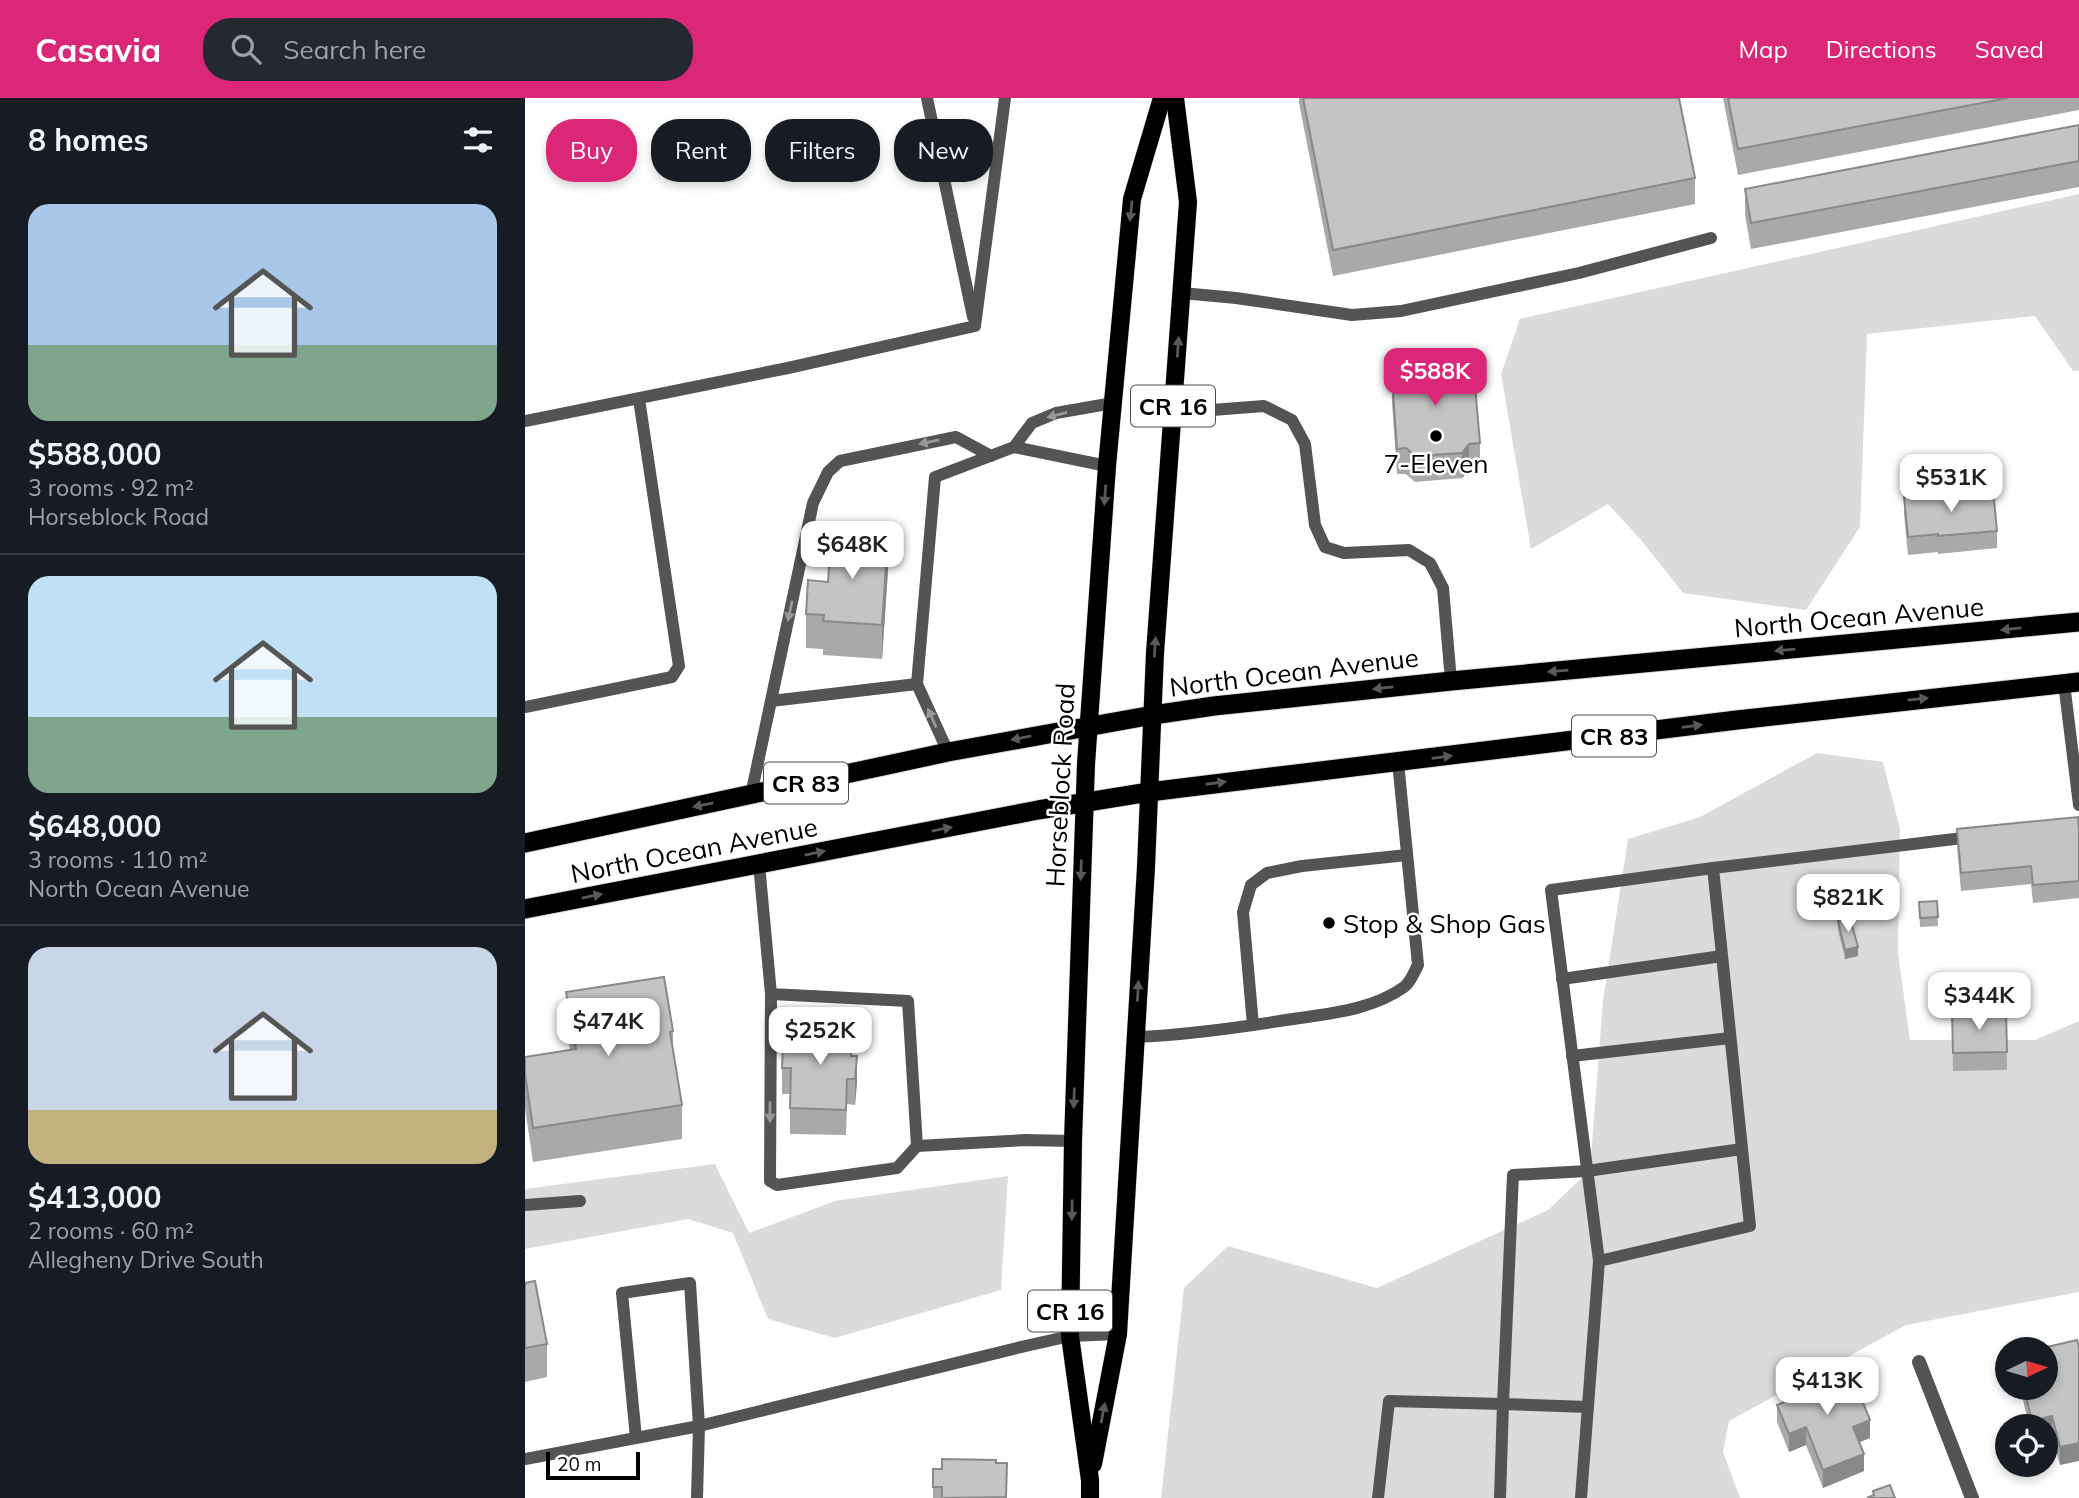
<!DOCTYPE html>
<meta charset="utf-8">
<style>
:root{--surface:#171b24;--page:#242831;--text:#f1f3f6;--muted:#9ea1a6;--line:#363941;--accent:#db2777}
body{margin:0;font-family:Mulish,sans-serif;background:var(--page);color:var(--text);height:100vh;display:flex;flex-direction:column;font-size:26px;white-space:nowrap}
*{box-sizing:border-box;margin:0}
p{font-size:23px;color:var(--muted)}
.icon{flex:none;width:38px;height:38px;fill:none;stroke:currentColor;stroke-width:2;stroke-linecap:round;stroke-linejoin:round}
.map{position:relative;flex:1;overflow:hidden}
.panel{display:flex;flex-direction:column;background:var(--surface);width:525px}
.panel>*{flex:none}
.hud{position:absolute;left:21px;top:21px;width:665px;height:63px;display:flex;gap:14px}
.needle{width:46px;rotate:85deg}
.controls{position:absolute;left:1470px;top:1239px;display:grid;gap:14px}
.controls a{display:grid;place-items:center;width:63px;height:63px;border-radius:50%;background:var(--surface);box-shadow:0 4px 10px #0003;font-size:35px}
.scale{position:absolute;left:21px;bottom:18px;width:94px;box-sizing:border-box;padding-left:7px;border:4px solid #000;border-top:0;font-size:19px;line-height:24px;white-space:nowrap;color:#000;-webkit-text-stroke:5px #fff;paint-order:stroke}
.price{position:absolute;translate:-50% -60px;padding:0 16px;border-radius:14px;background:#fff;color:#222;font-size:23px;line-height:46px;filter:drop-shadow(0 2px 4px #0008)}
.price::after{content:'';position:absolute;left:50%;top:42px;width:21px;height:16px;margin-left:-10px;background:inherit;clip-path:polygon(0 0,100% 0,50% 100%)}
.price.on{background:var(--accent);color:#fff}
ul{padding:0;list-style:none}
li{display:grid;align-content:center;gap:14px;height:371px;padding:0 28px}
li+li{border-top:2px solid var(--line)}
li span{display:grid;place-items:center;height:217px;border-radius:21px;color:#555}
li>.icon{margin-inline-start:auto}
span .icon{width:126px;height:126px;fill:#fffc;stroke-width:1}
li b{font-size:30px}
h2{display:flex;justify-content:space-between;align-items:center;height:84px;padding:0 28px;font-size:30px}
.tag{padding:0 24px;border-radius:28px;background:var(--surface);box-shadow:0 4px 10px #0003;font-size:24px;line-height:63px}
.tag.on{background:var(--accent);color:#fff}
header{display:flex;align-items:center;gap:42px;box-sizing:border-box;height:98px;padding:0 35px;background:var(--accent);color:#fff}
header strong{font-size:33px}
nav{display:flex;gap:38px;margin-inline-start:auto;font-size:24px}
.search{width:490px;height:63px;background:var(--page);display:flex;align-items:center;gap:18px;box-sizing:border-box;padding:0 24px;border-radius:28px;color:var(--muted);font-size:26px}
main{display:flex;flex:1;min-height:0}
.map>svg:first-child{display:block}
</style>
<header>
<strong>Casavia</strong>
<div class="search"><svg class="icon" aria-label="search" viewBox="0 0 24 24"><circle cx="10" cy="10" r="6"/><path d="M15 15l6 6"/></svg>Search here</div>
<nav><a>Map</a><a>Directions</a><a>Saved</a></nav>
</header>
<main>
<section class="panel">
<h2>8 homes<svg class="icon" aria-label="filters" viewBox="0 0 24 24"><path d="M4 7h16M4 17h16"/><circle cx="9" cy="7" r="2"/><circle cx="15" cy="17" r="2"/></svg></h2>
<ul>
<li><span style="background:linear-gradient(#a9c7e8 65%,#7fa58c 0)"><svg class="icon" aria-label="home" viewBox="0 0 24 24"><path d="M3 11l9-7 9 7M6 9v11h12V9"/></svg></span><div><b>$588,000</b><p>3 rooms · 92 m²</p><p>Horseblock Road</p></div></li>
<li><span style="background:linear-gradient(#bfe0f5 65%,#7fa58c 0)"><svg class="icon" aria-label="home" viewBox="0 0 24 24"><path d="M3 11l9-7 9 7M6 9v11h12V9"/></svg></span><div><b>$648,000</b><p>3 rooms · 110 m²</p><p>North Ocean Avenue</p></div></li>
<li><span style="background:linear-gradient(#c9d6e8 75%,#c2b280 0)"><svg class="icon" aria-label="home" viewBox="0 0 24 24"><path d="M3 11l9-7 9 7M6 9v11h12V9"/></svg></span><div><b>$413,000</b><p>2 rooms · 60 m²</p><p>Allegheny Drive South</p></div></li>
</ul>
</section>
<div class="map">
<svg width="1554" height="1400" viewBox="0 0 1554 1400">
<rect width="100%" height="100%" fill="#fff"/>
<g fill="#dbdbdb">
<polygon points="1554,96 1554,273 1548,273 1510,218 1342,236 1335,429 1281,512 1158,495 1116,442 1083,406 1006,451 976,276 995,221"/>
<polygon points="1292,655 1358,664 1375,731 1373,855 1385,942 1510,942 1554,923 1554,1194 1381,1227 1204,1323 1198,1354 1215,1400 636,1400 659,1190 703,1148 852,1190 1023,1112 1065,1072 1078,903 1103,741 1175,719"/>
<polygon points="190,1066 224,1135 310,1103 483,1078 476,1192 310,1240 243,1221 208,1135 163,1121 0,1151 0,1091"/>
</g>
<g fill="none" stroke-linecap="round" stroke-linejoin="round">
<g stroke="#dbdbdb" stroke-width="19">
<g id="primary">
<polyline points="568,1366 593,1236 621,769 630,555 663,104 650,0"/>
<polyline points="565,1400 565,1382 545,1238 548,1043 561,666 582,368 607,101 637,0"/>
</g>
</g>
<g stroke="#dbdbdb" stroke-width="21">
<g id="trunk">
<polyline points="0,745 423,654 628,617 689,608 926,583 1554,524"/>
<polyline points="0,811 513,712 624,694 1212,622 1554,584"/>
</g>
</g>
<g stroke="#545454" stroke-width="12">
<polyline points="402,0 448,219"/>
<polyline points="657,195 711,200 827,217 876,213 1054,175 1186,140"/>
<polyline points="648,315 739,308 767,322 780,346 790,427 800,449 819,455 884,452 905,465 918,490 926,583"/>
<polyline points="0,323 263,270 450,228 480,0"/>
<polyline points="489,349 507,325 531,315 588,305"/>
<polyline points="1539,585 1554,707"/>
<polyline points="246,603 392,586"/>
<polyline points="0,609 147,579 154,568 114,301"/>
<polyline points="423,654 392,586 410,379 489,349 582,368"/>
<polyline points="226,697 288,405 303,374 315,363 431,339 466,358"/>
<polyline points="234,766 246,896 383,903 392,1048 500,1042 548,1043"/>
<polyline points="1188,770 1446,739"/>
<polyline points="1037,881 1197,858"/>
<polyline points="246,896 245,1083 252,1087 372,1070 392,1048"/>
<polyline points="728,927 718,814 726,787 742,775 777,768 882,757"/>
<path d="M611,939C662,937 711,930 761,922C800,916 846,913 879,889C886,884 889,874 893,867L873,664"/>
<polyline points="1047,958 1205,940"/>
<polyline points="0,1107 55,1103"/>
<polyline points="1063,1309 978,1306 988,1077 1062,1073 1217,1051"/>
<polyline points="111,1340 97,1195 165,1185 174,1328 492,1250 545,1238 593,1236"/>
<polyline points="0,1361 174,1328 172,1400"/>
<polyline points="853,1400 864,1303 978,1306 975,1400"/>
<polyline points="1056,1400 1074,1163 1026,792 1188,770 1225,1128 1074,1163"/>
</g>
<polyline stroke="#545454" stroke-width="14" points="1394,1264 1447,1400"/>
<use href="#primary" stroke="#000" stroke-width="18"/>
<use href="#trunk" stroke="#000" stroke-width="19"/>
</g>
<g fill="#a9a9a9">
<polygon points="774,0 1154,0 1170,80 1170,106 808,178 774,5"/>
<polygon points="1198,0 1554,0 1554,12 1213,77"/>
<polygon points="1554,27 1554,89 1226,151 1220,117 1220,91"/>
<polygon points="876,254 955,345 955,371 944,372 937,380 890,384 881,376 872,376 867,305 867,280 876,279"/>
<polygon points="1379,399 1472,433 1472,450 1413,456 1413,454 1383,457 1379,416"/>
<polygon points="363,472 357,561 298,557 298,551 281,550 281,516 303,484"/>
<polygon points="1432,731 1554,733 1554,800 1508,805 1506,786 1436,793 1432,748"/>
<polygon points="1412,803 1413,828 1395,829 1394,804"/>
<polygon points="1313,823 1333,858 1320,861 1313,832"/>
<polygon points="41,894 148,933 148,950 157,1007 157,1041 8,1064 0,1010 0,959 45,952 41,928"/>
<polygon points="1481,914 1482,972 1428,973 1427,915"/>
<polygon points="308,932 327,958 332,984 330,1007 322,1006 321,1037 265,1036 265,996 257,996 257,970 270,948"/>
<polygon points="0,1185 22,1246 22,1279 0,1284"/>
<polygon points="1552,1242 1535,1367 1527,1336 1521,1338 1521,1328 1504,1328 1498,1302 1498,1290 1521,1290 1524,1279 1522,1267 1522,1249"/>
<polygon points="1272,1276 1298,1290 1308,1286 1308,1283 1345,1340 1334,1344 1339,1373 1298,1390 1281,1347 1264,1354 1252,1324 1252,1307 1274,1298 1272,1294"/>
<polygon points="471,1365 482,1365 482,1400 408,1400 408,1371 417,1371"/>
</g>
<g fill="#898989">
<polygon points="944,346 944,372 937,380 937,355"/>
<polygon points="363,438 363,472 357,561 357,527"/>
<polygon points="1333,849 1333,858 1320,861 1320,852"/>
<polygon points="332,958 332,984 330,1007 330,981"/>
<polygon points="1527,1318 1527,1336 1521,1338 1521,1328 1507,1328 1507,1323"/>
<polygon points="1345,1322 1345,1340 1328,1347 1328,1329"/>
<polygon points="1281,1329 1281,1347 1264,1354 1264,1336"/>
<polygon points="1554,1345 1554,1363 1535,1367 1535,1349"/>
<polygon points="1339,1356 1339,1373 1298,1390 1298,1372"/>
</g>
<g fill="#c4c4c4" stroke="#898989" stroke-width="2">
<polygon points="778,0 1154,0 1170,80 808,152"/>
<polygon points="1203,0 1483,0 1213,51"/>
<polygon points="1554,27 1554,63 1226,125 1220,91"/>
<polygon points="891,253 893,269 948,265 955,345 944,346 937,355 890,358 881,350 872,351 867,280 879,279 876,254"/>
<polygon points="1468,391 1472,433 1413,438 1413,436 1383,439 1379,399"/>
<polygon points="306,435 363,438 357,527 298,523 299,517 281,516 283,482 303,484"/>
<polygon points="1553,719 1554,733 1554,783 1508,787 1506,768 1436,775 1432,731"/>
<polygon points="1412,803 1413,819 1395,820 1394,804"/>
<polygon points="1325,820 1333,849 1320,852 1313,823"/>
<polygon points="139,879 148,933 145,934 157,1007 8,1030 0,976 0,959 51,951 41,894"/>
<polygon points="1481,914 1482,954 1428,955 1427,915"/>
<polygon points="289,921 308,922 308,932 327,933 326,958 332,958 330,981 322,981 321,1012 265,1010 266,970 257,970 258,947 270,948 270,929 288,930"/>
<polygon points="10,1183 22,1246 0,1250 0,1185"/>
<polygon points="1552,1242 1554,1249 1554,1345 1535,1349 1527,1318 1507,1323 1499,1290 1521,1290 1521,1280 1528,1278 1522,1249"/>
<polygon points="1289,1269 1298,1290 1309,1286 1308,1283 1326,1275 1345,1322 1328,1329 1339,1356 1298,1372 1281,1329 1264,1336 1252,1307 1280,1295 1272,1276"/>
<polygon points="417,1361 471,1362 471,1365 482,1365 481,1399 417,1400 417,1389 408,1389 408,1371 417,1371"/>
<polygon points="1365,1387 1370,1400 1342,1400 1349,1397 1348,1393"/>
</g>
<defs><path id="oneway-solid" d="M-6-.8H1V-3.2L6.5 0L1 3.2V.8H-6Z" transform="scale(1.75)"/></defs>
<g fill="#595959">
<use href="#oneway-solid" transform="translate(606 113) rotate(96)"/>
<use href="#oneway-solid" transform="translate(653 249) rotate(-86)"/>
<use href="#oneway-solid" transform="translate(580 397) rotate(94)"/>
<use href="#oneway-solid" transform="translate(1486 531) rotate(174)"/>
<use href="#oneway-solid" transform="translate(630 549) rotate(-86)"/>
<use href="#oneway-solid" transform="translate(1260 552) rotate(175)"/>
<use href="#oneway-solid" transform="translate(1033 573) rotate(175)"/>
<use href="#oneway-solid" transform="translate(858 590) rotate(174)"/>
<use href="#oneway-solid" transform="translate(1393 601) rotate(-6)"/>
<use href="#oneway-solid" transform="translate(1167 628) rotate(-7)"/>
<use href="#oneway-solid" transform="translate(496 640) rotate(169)"/>
<use href="#oneway-solid" transform="translate(917 659) rotate(-7)"/>
<use href="#oneway-solid" transform="translate(691 685) rotate(-8)"/>
<use href="#oneway-solid" transform="translate(178 707) rotate(168)"/>
<use href="#oneway-solid" transform="translate(417 731) rotate(-11)"/>
<use href="#oneway-solid" transform="translate(290 755) rotate(-11)"/>
<use href="#oneway-solid" transform="translate(556 772) rotate(92)"/>
<use href="#oneway-solid" transform="translate(67 798) rotate(-11)"/>
<use href="#oneway-solid" transform="translate(613 893) rotate(-87)"/>
<use href="#oneway-solid" transform="translate(549 1000) rotate(92)"/>
<use href="#oneway-solid" transform="translate(547 1112) rotate(91)"/>
<use href="#oneway-solid" transform="translate(578 1315) rotate(-79)"/>
</g>
<g fill="#989898">
<use href="#oneway-solid" transform="translate(532 317) rotate(166)"/>
<use href="#oneway-solid" transform="translate(404 344) rotate(168)"/>
<use href="#oneway-solid" transform="translate(265 513) rotate(102)"/>
<use href="#oneway-solid" transform="translate(407 620) rotate(-114)"/>
<use href="#oneway-solid" transform="translate(245 1014) rotate(90)"/>
</g>
<g fill="#000" stroke="#fff" stroke-width="2.5">
<circle cx="911" cy="338" r="7"/>
<circle cx="804" cy="825" r="7"/>
</g>
<g text-anchor="middle" dominant-baseline="central" stroke-width="5" stroke-linejoin="round" paint-order="stroke">
<g fill="#fff" stroke="#4c4c4c" stroke-width="2">
<rect x="606" y="287.5" width="84" height="41" rx="5"/>
<rect x="1047" y="617.5" width="84" height="41" rx="5"/>
<rect x="239" y="664.5" width="84" height="41" rx="5"/>
<rect x="503" y="1192.5" width="84" height="41" rx="5"/>
</g>
<g font-size="24" font-weight="bold" fill="#000">
<text x="648" y="308">CR 16</text>
<text x="1089" y="638">CR 83</text>
<text x="281" y="685">CR 83</text>
<text x="545" y="1213">CR 16</text>
</g>
<g font-size="26" fill="#000" stroke="#fff">
<text x="911" y="365">7-Eleven</text>
<text x="818" y="825" text-anchor="start">Stop &amp; Shop Gas</text>
</g>
<g font-size="26" fill="#000" stroke="#fff">
<text transform="translate(1334 519) rotate(-5)">North Ocean Avenue</text>
<text transform="translate(769 574) rotate(-7)">North Ocean Avenue</text>
<text transform="translate(535 687) rotate(-87)">Horseblock Road</text>
<text transform="translate(169 752) rotate(-11)">North Ocean Avenue</text>
</g>
</g>
</svg>
<div class="controls">
<a><svg class="needle" viewBox="-14 -14 28 28"><path d="M0-13l5 13h-10z" fill="#e53935"/><path d="M0 13l5-13h-10z" fill="#9ea1a6"/></svg></a>
<a><svg class="icon" aria-label="locate" viewBox="0 0 24 24"><circle cx="12" cy="12" r="6"/><path d="M12 2v4M12 18v4M2 12h4M18 12h4"/></svg></a>
</div>
<div class="scale">20 m</div>
<b class="price on" style="left:910px;top:310px">$588K</b>
<b class="price" style="left:1426px;top:416px">$531K</b>
<b class="price" style="left:327px;top:483px">$648K</b>
<b class="price" style="left:1323px;top:836px">$821K</b>
<b class="price" style="left:1454px;top:934px">$344K</b>
<b class="price" style="left:83px;top:960px">$474K</b>
<b class="price" style="left:295px;top:969px">$252K</b>
<b class="price" style="left:1302px;top:1319px">$413K</b>
<div class="hud">
<a class="tag on">Buy</a>
<a class="tag">Rent</a>
<a class="tag">Filters</a>
<a class="tag">New</a>
</div>
</div>
</main>
